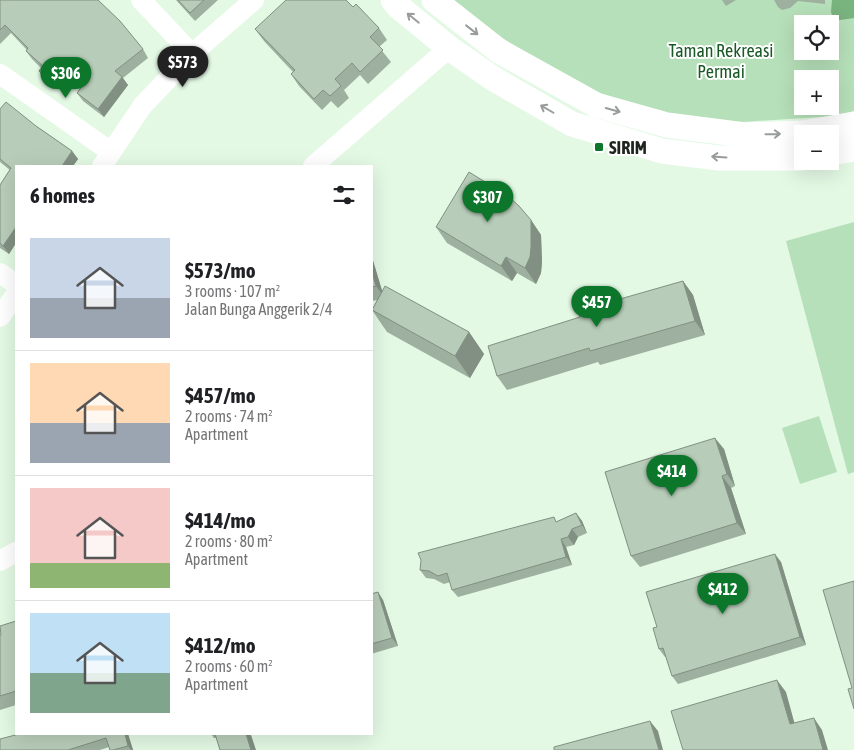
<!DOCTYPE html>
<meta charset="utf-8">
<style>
:root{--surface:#fff;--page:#f6f6f6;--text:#202124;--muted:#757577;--line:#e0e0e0;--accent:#0c772b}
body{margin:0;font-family:"Asap Condensed",sans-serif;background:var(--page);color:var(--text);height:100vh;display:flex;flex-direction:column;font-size:19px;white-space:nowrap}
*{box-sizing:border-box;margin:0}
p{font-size:16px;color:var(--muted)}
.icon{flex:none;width:28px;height:28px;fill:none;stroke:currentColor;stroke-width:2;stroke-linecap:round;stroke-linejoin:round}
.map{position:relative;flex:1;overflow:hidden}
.side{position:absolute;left:15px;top:165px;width:358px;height:570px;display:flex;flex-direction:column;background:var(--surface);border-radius:0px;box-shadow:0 5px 20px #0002}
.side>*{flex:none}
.fabs{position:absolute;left:794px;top:15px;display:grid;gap:10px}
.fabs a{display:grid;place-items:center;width:45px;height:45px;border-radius:0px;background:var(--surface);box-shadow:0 5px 20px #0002;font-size:25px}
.price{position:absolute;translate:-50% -42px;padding:0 11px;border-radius:18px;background:var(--accent);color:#fff;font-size:16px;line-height:32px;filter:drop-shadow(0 1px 2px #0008)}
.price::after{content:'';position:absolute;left:50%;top:30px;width:15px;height:11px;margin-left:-8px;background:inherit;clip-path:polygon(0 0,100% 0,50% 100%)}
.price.on{background:#222;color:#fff}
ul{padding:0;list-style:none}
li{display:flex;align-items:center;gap:15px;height:125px;padding:0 15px}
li+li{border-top:1px solid var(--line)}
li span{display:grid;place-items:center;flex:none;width:140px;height:100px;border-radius:0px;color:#555}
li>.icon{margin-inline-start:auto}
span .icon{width:60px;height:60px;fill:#fffc;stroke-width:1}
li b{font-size:21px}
h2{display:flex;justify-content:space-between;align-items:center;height:60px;padding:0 15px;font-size:21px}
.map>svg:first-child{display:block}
</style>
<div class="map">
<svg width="854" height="750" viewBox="0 0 854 750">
<rect width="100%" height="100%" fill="#e3f9e4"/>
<g fill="#b6e0b9" fill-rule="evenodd">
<path d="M451,0H854V111L836,116L726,123L671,115L637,106L583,87L497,35ZM802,24H830V51H802ZM802,79H830V106H802Z"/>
<polygon points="854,222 854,472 848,474 786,241"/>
<polygon points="819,416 837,472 800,484 782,428"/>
</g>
<polygon fill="#79b37e" points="832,0 854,0 854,18 834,21 831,12"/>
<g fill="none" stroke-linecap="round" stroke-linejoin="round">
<g stroke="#fff" stroke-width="20">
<polyline points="141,0 192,54"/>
<polyline points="0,74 111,152"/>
<polyline points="102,166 143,105 192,54 254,0"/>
<polyline points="313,166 449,48"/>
<polyline points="0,273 16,284"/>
<polyline points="0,317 16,294"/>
<polyline points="0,561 16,552"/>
</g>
<g stroke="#fff" stroke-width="25">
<polyline points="393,0 399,7 449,48 494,79 572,124 662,151 719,158 802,158"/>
<polyline points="434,0 499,51 596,105 667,125 745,135 803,133 854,124"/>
<polyline points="830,153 854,149"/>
</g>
</g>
<g fill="#9eb09f">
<polygon points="0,0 143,49 148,58 123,78 128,85 104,117 83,101 77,93 81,87 64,76 54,87 45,79 39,71 41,68 32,59 26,51 27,50 11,33 0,44"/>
<polygon points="176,0 218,0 195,21"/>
<polygon points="722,0 736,0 726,6"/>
<polygon points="774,0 825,0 825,4 798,1 790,8 782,10 778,7"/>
<polygon points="353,7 379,28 387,40 379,47 391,62 368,84 360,75 344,90 349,98 338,108 331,101 322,110 299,86 291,74 293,72 264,41 255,29"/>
<polygon points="0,109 36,126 72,151 78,159 73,166 16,166 16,243 9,254 0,248 0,185 10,170 0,162"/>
<polygon points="531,220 541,235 542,262 541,273 536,284 517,273 512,281 447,243 436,227"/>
<polygon points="371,254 382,291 469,332 484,354 470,378 387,332 372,310 378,300 371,301"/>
<polygon points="683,281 693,295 705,335 600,365 598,362 507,390 497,376 580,317"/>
<polygon points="724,449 735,486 731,488 746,534 640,567 631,556"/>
<polygon points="576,513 582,521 587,533 578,537 574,545 566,547 572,565 458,597 452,590 450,582 444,584 434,579 426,578 420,570 558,521"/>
<polygon points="781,562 806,645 678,684 672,676 666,657 665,657 659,649 657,627"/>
<polygon points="371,594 383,600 398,646 371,654"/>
<polygon points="16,621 16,705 0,710 0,635"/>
<polygon points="19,734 128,734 133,750 110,750 109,747 100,750 0,750"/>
<polygon points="211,734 253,734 251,735 214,738"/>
</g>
<g fill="#819082">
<polygon points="58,67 64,76 54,87 48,79"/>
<polygon points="122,77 128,85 104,117 98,109"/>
<polygon points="72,151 78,159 73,166 62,166"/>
<polygon points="531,220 541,235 542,262 541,273 536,284 525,268"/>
<polygon points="16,227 16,243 9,254 3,246"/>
<polygon points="371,254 384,297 376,286 371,269"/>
<polygon points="506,257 517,273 512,281 501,266"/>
<polygon points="683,281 693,295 705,335 695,321"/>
<polygon points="469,332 484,354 470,378 455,356"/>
<polygon points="715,438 724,449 735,486 727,474"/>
<polygon points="722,476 731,488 746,534 737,523"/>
<polygon points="576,513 582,521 587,533 582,525"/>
<polygon points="572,529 578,537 574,545 568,537"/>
<polygon points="561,539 566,547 572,565 566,557"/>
<polygon points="775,554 781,562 806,645 800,637"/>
<polygon points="378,592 383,600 398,646 392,638"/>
<polygon points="777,680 786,692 798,736 790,724"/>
<polygon points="814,718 822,730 828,750 823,750"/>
<polygon points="650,721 658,731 663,750 659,750"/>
<polygon points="125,734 128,734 133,750 131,750 128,746"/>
<polygon points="246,734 250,734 251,735 256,750 251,750"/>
</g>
<g fill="#b8cdb9" stroke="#819082">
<polygon points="0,0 98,0 120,21 143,49 115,71 122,77 98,109 77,93 83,85 58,67 48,79 39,71 43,66 26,51 28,48 5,25 0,30"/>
<polygon points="178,0 204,0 190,13"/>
<polygon points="286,0 346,0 353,7 356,4 379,28 370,37 383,50 360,72 352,63 335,79 341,86 330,96 323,90 314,99 291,74 295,70 255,29"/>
<polygon points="6,102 36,126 72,151 62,166 16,166 16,227 3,246 0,243 0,185 11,168 0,159 0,109"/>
<polygon points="469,172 508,196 519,206 531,220 531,247 530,257 525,268 506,257 501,266 436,227"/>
<polygon points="371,269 376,286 371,287"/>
<polygon points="683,281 695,321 590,351 589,348 497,376 488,346 580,317 578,311"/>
<polygon points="385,286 469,332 455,356 372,310"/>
<polygon points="715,438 727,474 722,476 737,523 631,556 605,472"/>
<polygon points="576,513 582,525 572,529 568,537 561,539 566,557 452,590 447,573 438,576 429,571 420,570 421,560 418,553 554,517 556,522"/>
<polygon points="775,554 800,637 672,676 663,648 659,649 653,628 657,627 646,592"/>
<polygon points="854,581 854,709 848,689 852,688 823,590"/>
<polygon points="378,592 392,638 371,644 371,594"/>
<polygon points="16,621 16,691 0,696 0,635 1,635 0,626"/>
<polygon points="777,680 790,724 814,718 823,750 683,750 671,711"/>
<polygon points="650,721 659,750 554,750 554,747"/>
<polygon points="19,734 125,734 128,746 113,750 110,750 106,738 68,750 0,750 0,739"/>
<polygon points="215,734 246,734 251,750 220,750"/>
</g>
<defs><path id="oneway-shaft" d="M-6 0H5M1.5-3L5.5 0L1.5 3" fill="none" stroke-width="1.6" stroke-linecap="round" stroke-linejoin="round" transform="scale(1.25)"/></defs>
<g stroke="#999d9a">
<use href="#oneway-shaft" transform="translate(413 18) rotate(-141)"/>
<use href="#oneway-shaft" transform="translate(472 30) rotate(38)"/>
<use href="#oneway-shaft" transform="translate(547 109) rotate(-150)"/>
<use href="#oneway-shaft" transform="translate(613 110) rotate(16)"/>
<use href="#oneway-shaft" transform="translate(773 134) rotate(-1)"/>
<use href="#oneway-shaft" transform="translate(719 157) rotate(-176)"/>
</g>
<rect fill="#0c772b" stroke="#fff" stroke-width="2" x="594" y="142" width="10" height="10" rx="2.5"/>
<g text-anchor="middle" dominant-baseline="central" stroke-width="4" stroke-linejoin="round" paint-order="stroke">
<g font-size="18" fill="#1a5826" stroke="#fff">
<text x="721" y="50">Taman Rekreasi<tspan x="721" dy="21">Permai</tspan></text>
</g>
<g font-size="18" font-weight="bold" fill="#1d251e" stroke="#fff" text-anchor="start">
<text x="609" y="147">SIRIM</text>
</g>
</g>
</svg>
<div class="fabs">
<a><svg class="icon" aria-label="locate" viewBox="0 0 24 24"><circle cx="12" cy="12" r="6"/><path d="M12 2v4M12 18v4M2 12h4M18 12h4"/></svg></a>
<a>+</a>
<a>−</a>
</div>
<b class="price on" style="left:183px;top:88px">$573</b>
<b class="price" style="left:66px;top:99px">$306</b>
<b class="price" style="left:488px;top:223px">$307</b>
<b class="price" style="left:597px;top:328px">$457</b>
<b class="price" style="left:672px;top:497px">$414</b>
<b class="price" style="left:723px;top:615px">$412</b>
<section class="side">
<h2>6 homes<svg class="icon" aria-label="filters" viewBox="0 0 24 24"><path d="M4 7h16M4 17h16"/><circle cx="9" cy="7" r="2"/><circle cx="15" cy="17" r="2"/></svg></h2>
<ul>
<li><span style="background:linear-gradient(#c9d6e8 60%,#9aa5b1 0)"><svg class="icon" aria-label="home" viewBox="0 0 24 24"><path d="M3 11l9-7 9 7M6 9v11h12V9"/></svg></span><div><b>$573/mo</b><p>3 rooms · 107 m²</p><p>Jalan Bunga Anggerik 2/4</p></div></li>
<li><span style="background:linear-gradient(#ffd9b3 60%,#9aa5b1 0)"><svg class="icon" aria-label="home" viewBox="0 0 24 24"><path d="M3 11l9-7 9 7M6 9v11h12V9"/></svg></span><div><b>$457/mo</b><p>2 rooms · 74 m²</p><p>Apartment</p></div></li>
<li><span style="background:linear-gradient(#f6c9c9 75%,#8fb573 0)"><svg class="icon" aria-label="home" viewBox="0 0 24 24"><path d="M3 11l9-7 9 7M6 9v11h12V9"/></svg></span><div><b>$414/mo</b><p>2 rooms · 80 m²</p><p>Apartment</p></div></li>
<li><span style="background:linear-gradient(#bfe0f5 60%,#7fa58c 0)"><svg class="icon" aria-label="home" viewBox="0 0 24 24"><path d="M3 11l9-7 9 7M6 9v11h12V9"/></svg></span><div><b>$412/mo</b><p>2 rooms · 60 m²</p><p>Apartment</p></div></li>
</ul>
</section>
</div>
